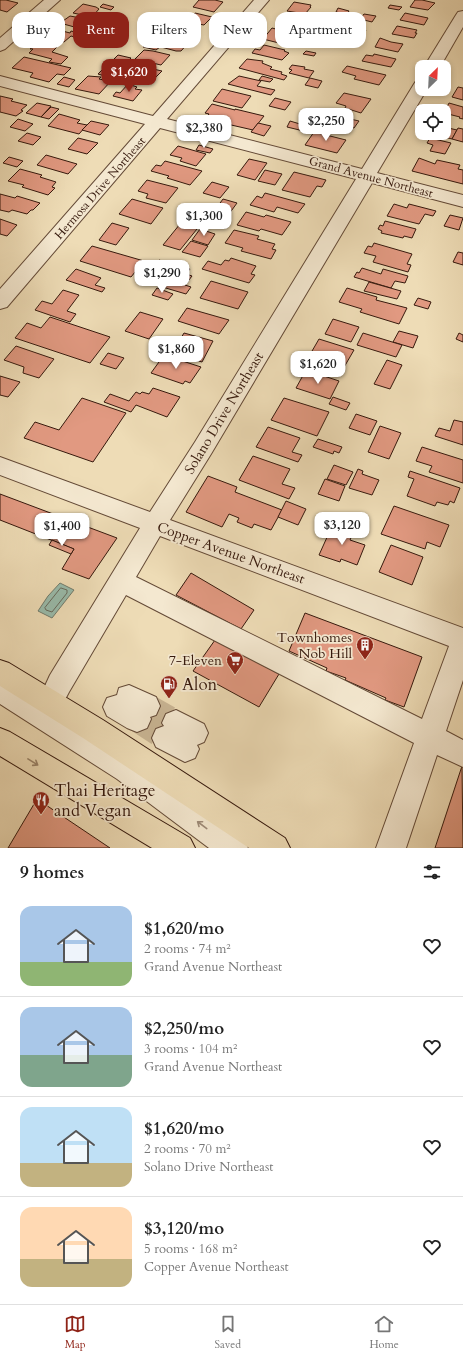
<!DOCTYPE html>
<meta charset="utf-8">
<style>
:root{--surface:#fff;--page:#f6f6f6;--text:#222;--muted:#767676;--line:#e0e0e0;--accent:#8f2418}
body{margin:0;font-family:Cardo,serif;background:var(--page);color:var(--text);height:100vh;display:flex;flex-direction:column;font-size:15px;white-space:nowrap}
*{box-sizing:border-box;margin:0}
p{font-size:13px;color:var(--muted)}
.icon{flex:none;width:22px;height:22px;fill:none;stroke:currentColor;stroke-width:2;stroke-linecap:round;stroke-linejoin:round}
.map{position:relative;height:848px;overflow:hidden}
.sheet{display:flex;flex-direction:column;background:var(--surface);flex:1}
.sheet>*{flex:none}
.top-card{position:absolute;left:12px;top:12px;width:439px;height:36px;display:flex;gap:8px}
.needle{width:26px;rotate:24deg}
.fabs{position:absolute;left:415px;top:60px;display:grid;gap:8px}
.fabs a{display:grid;place-items:center;width:36px;height:36px;border-radius:8px;background:var(--surface);box-shadow:0 2px 6px #0003;font-size:20px}
.price{position:absolute;translate:-50% -34px;padding:0 9px;border-radius:8px;background:#fff;color:#222;font-size:13px;line-height:26px;filter:drop-shadow(0 1px 2px #0008)}
.price::after{content:'';position:absolute;left:50%;top:24px;width:12px;height:9px;margin-left:-6px;background:inherit;clip-path:polygon(0 0,100% 0,50% 100%)}
.price.current{background:var(--accent);color:#fff}
ul{padding:0;list-style:none}
li{display:flex;align-items:center;gap:12px;height:100px;padding:0 20px}
li+li{border-top:1px solid var(--line)}
li span{display:grid;place-items:center;flex:none;width:112px;height:80px;border-radius:12px;color:#555}
li>.icon{margin-inline-start:auto}
span .icon{width:48px;height:48px;fill:#fffc;stroke-width:1}
li b{font-size:17px}
h2{display:flex;justify-content:space-between;align-items:center;height:48px;padding:0 20px;font-size:17px}
.tag{padding:0 14px;border-radius:12px;background:var(--surface);box-shadow:0 2px 6px #0003;font-size:14px;line-height:36px}
.tag.current{background:var(--accent);color:#fff}
.tab-bar{display:flex;justify-content:space-around;align-items:center;height:56px;border-top:1px solid var(--line);background:var(--surface);font-size:11px;color:var(--muted)}
.tab-bar a{display:grid;justify-items:center;gap:2px}
.tab-bar .current{color:var(--accent)}
.map>svg:first-child{display:block}
</style>
<div class="map">
<svg width="463" height="848" viewBox="0 0 463 848">
<rect width="100%" height="100%" fill="#eedcb6"/>
<filter id="stains"><feTurbulence type="fractalNoise" baseFrequency=".005" numOctaves="4"/><feColorMatrix values="0 0 0 0 .2 0 0 0 0 .09 0 0 0 0 .02 0 0 0 .5 -.17"/></filter>
<radialGradient id="worn" r=".72"><stop offset=".6" stop-color="#630" stop-opacity="0"/><stop offset="1" stop-color="#630" stop-opacity=".3"/></radialGradient>
<polygon fill="#99bcac" stroke="#717b6c" points="60,583 74,590 52,618 38,611 48,596"/>
<g fill="none" stroke-linecap="round" stroke-linejoin="round">
<polygon stroke="#686a5c" stroke-width="1" points="61,588 67,590 67,593 52,612 46,610 45,608"/>
</g>
<g fill="#e19981" stroke="#36190d">
<polygon points="0,0 6,0 18,3 7,12 0,10"/>
<polygon points="199,0 215,0 223,2 214,12 193,7"/>
<polygon points="415,0 422,0 435,3 428,10 410,7"/>
<polygon points="294,2 311,5 310,7 311,7 305,14 287,11"/>
<polygon points="83,4 96,7 99,9 92,17 73,13"/>
<polygon points="103,4 114,7 111,10 100,7"/>
<polygon points="390,5 402,7 399,10 388,8"/>
<polygon points="338,8 349,11 347,14 336,12"/>
<polygon points="195,13 212,17 204,25 187,22"/>
<polygon points="405,13 428,18 424,25 400,20"/>
<polygon points="364,14 376,16 372,22 360,19"/>
<polygon points="70,16 86,19 78,28 60,23"/>
<polygon points="286,16 314,22 308,30 278,23"/>
<polygon points="171,24 183,26 199,31 191,39 174,36 179,31 167,28"/>
<polygon points="397,26 417,30 415,33 417,33 414,38 392,34"/>
<polygon points="272,28 287,32 279,43 263,39"/>
<polygon points="349,28 354,28 366,30 362,36 346,31"/>
<polygon points="55,29 70,33 71,31 86,35 82,39 71,36 64,42 57,40 58,38 48,37"/>
<polygon points="161,36 189,42 181,51 176,51 161,47 166,42 157,40"/>
<polygon points="380,38 391,42 403,44 398,52 375,47"/>
<polygon points="40,42 58,46 52,52 68,57 61,64 49,62 52,59 29,53 33,49 30,49"/>
<polygon points="146,44 160,47 156,50 143,47"/>
<polygon points="264,45 285,50 284,51 289,53 282,60 252,53 255,49 260,50"/>
<polygon points="144,50 153,51 170,55 161,65 135,59"/>
<polygon points="306,51 316,53 314,56 303,54"/>
<polygon points="374,54 396,59 391,67 362,61 366,55 373,56"/>
<polygon points="118,55 131,58 127,62 114,59"/>
<polygon points="24,57 71,68 64,75 57,74 49,82 30,77 33,73 12,68"/>
<polygon points="247,59 263,61 262,63 272,67 270,69 282,72 281,74 287,76 284,80 239,68"/>
<polygon points="126,63 162,71 150,83 132,78 134,76 125,74 128,71 120,69"/>
<polygon points="292,65 305,67 304,69 314,71 309,78 289,73 292,70 289,69"/>
<polygon points="347,66 386,75 379,85 354,79 356,76 342,72"/>
<polygon points="102,70 117,73 112,78 98,74"/>
<polygon points="88,76 101,77 99,79 104,80 105,79 112,80 99,94 75,89"/>
<polygon points="239,76 261,81 257,86 275,90 271,95 228,84"/>
<polygon points="262,76 273,79 270,82 259,80"/>
<polygon points="64,77 75,80 69,87 57,84"/>
<polygon points="310,78 322,81 318,88 305,85"/>
<polygon points="128,84 137,87 135,89 142,90 133,101 113,96 116,92 120,93"/>
<polygon points="458,87 463,88 463,100 452,97"/>
<polygon points="222,89 251,96 242,108 213,101"/>
<polygon points="344,93 371,99 361,113 345,108 346,106 336,103"/>
<polygon points="0,96 13,99 11,101 27,105 21,110 23,111 16,116 0,112"/>
<polygon points="275,98 291,102 285,110 269,106"/>
<polygon points="37,103 51,106 41,117 26,113"/>
<polygon points="449,103 463,107 463,119 459,118 460,117 444,113"/>
<polygon points="212,104 235,110 235,109 264,116 253,130 205,119 209,114 205,113"/>
<polygon points="51,107 59,109 49,119 41,117"/>
<polygon points="324,113 359,121 354,128 347,126 344,130 321,125 323,121 319,120"/>
<polygon points="59,114 80,120 77,123 87,125 79,134 48,126"/>
<polygon points="18,119 33,124 25,131 10,127"/>
<polygon points="303,120 318,123 315,128 300,124"/>
<polygon points="91,121 109,125 100,135 82,130"/>
<polygon points="290,121 300,124 315,128 312,133 287,127"/>
<polygon points="258,123 271,126 264,136 251,132"/>
<polygon points="444,127 457,130 452,139 432,134 444,133"/>
<polygon points="458,128 463,129 463,142 452,139"/>
<polygon points="314,132 346,140 337,153 305,145"/>
<polygon points="27,133 41,137 33,145 18,141"/>
<polygon points="78,138 98,143 87,154 68,149"/>
<polygon points="430,138 451,143 445,154 430,151 433,145 427,143"/>
<polygon points="199,145 213,149 210,153 196,150"/>
<polygon points="178,146 206,154 196,166 180,161 182,158 170,155"/>
<polygon points="46,155 77,164 68,174 37,165"/>
<polygon points="9,157 23,161 17,167 3,163"/>
<polygon points="419,158 435,164 437,160 460,165 458,169 463,170 463,184 412,171"/>
<polygon points="249,159 267,163 255,180 237,175"/>
<polygon points="165,161 202,171 190,185 167,178 169,176 151,171 156,165 161,166"/>
<polygon points="20,169 42,175 40,177 56,182 52,187 55,188 48,195 22,187 24,185 8,181"/>
<polygon points="265,170 282,174 275,185 258,181"/>
<polygon points="294,172 326,180 322,187 317,186 310,197 282,190"/>
<polygon points="147,180 178,188 166,203 146,198 148,194 138,191"/>
<polygon points="212,182 229,187 220,198 203,193"/>
<polygon points="265,193 305,204 298,213 277,207 274,212 250,205 257,196 262,198"/>
<polygon points="0,194 15,198 17,196 40,203 33,210 31,210 27,214 12,210 9,212 0,210"/>
<polygon points="132,199 163,208 151,224 119,214"/>
<polygon points="223,199 237,203 229,214 215,210"/>
<polygon points="187,204 210,210 204,218 182,212"/>
<polygon points="394,204 407,208 409,204 436,211 433,216 425,214 419,224 387,216"/>
<polygon points="246,212 264,217 266,215 291,222 282,235 261,229 259,231 237,225"/>
<polygon points="450,215 463,218 459,230 444,226"/>
<polygon points="0,219 17,225 7,236 0,234"/>
<polygon points="218,220 229,223 225,228 215,225"/>
<polygon points="385,221 416,229 412,238 404,236 403,238 381,233 382,231 378,229 380,225 383,226"/>
<polygon points="112,223 129,228 116,245 99,240"/>
<polygon points="180,224 197,229 180,250 163,245"/>
<polygon points="200,229 215,234 208,245 192,240"/>
<polygon points="234,230 259,236 257,239 275,244 272,249 276,250 271,259 241,251 243,248 225,243"/>
<polygon points="191,241 208,246 200,257 182,252"/>
<polygon points="374,243 412,254 407,264 411,265 408,272 373,262 376,256 364,253 368,246 372,247"/>
<polygon points="92,246 144,261 131,277 80,261"/>
<polygon points="458,252 463,253 463,265 453,262"/>
<polygon points="231,258 256,266 251,274 255,275 249,283 202,269 208,261 221,265 225,260 229,261"/>
<polygon points="159,260 172,264 156,284 143,280"/>
<polygon points="175,264 190,269 186,274 192,276 185,285 191,287 186,294 159,286"/>
<polygon points="362,268 381,274 383,269 408,276 405,283 395,281 391,288 354,277 357,272 359,273"/>
<polygon points="76,269 101,278 95,285 105,288 102,292 66,280"/>
<polygon points="211,281 248,292 238,309 200,298"/>
<polygon points="369,282 401,291 397,299 364,291"/>
<polygon points="157,288 173,294 168,300 152,295"/>
<polygon points="347,288 377,297 376,300 407,308 399,324 360,312 362,309 339,302"/>
<polygon points="63,290 79,295 67,311 76,314 70,322 35,310 42,301 52,304"/>
<polygon points="418,298 431,302 428,309 414,305"/>
<polygon points="187,308 229,320 219,334 178,321"/>
<polygon points="140,312 163,319 149,339 125,331"/>
<polygon points="50,317 110,337 90,363 15,338 27,323 41,328"/>
<polygon points="333,319 359,327 351,342 325,334"/>
<polygon points="399,331 418,336 413,348 393,342"/>
<polygon points="184,333 213,341 202,362 172,353"/>
<polygon points="363,333 402,345 396,357 357,345"/>
<polygon points="459,333 463,335 463,342 456,339"/>
<polygon points="319,339 354,350 343,369 308,358"/>
<polygon points="16,346 54,359 39,378 23,373 24,367 4,360"/>
<polygon points="108,353 124,358 116,369 100,364"/>
<polygon points="164,355 201,367 190,383 185,381 183,384 151,373"/>
<polygon points="387,360 402,365 390,389 374,384"/>
<polygon points="306,370 339,381 330,399 296,388"/>
<polygon points="0,376 20,382 8,397 0,395"/>
<polygon points="153,388 180,397 167,417 136,405 131,412 104,402 110,394 129,401 136,392 140,394 142,392 149,394"/>
<polygon points="333,397 350,403 346,410 329,404"/>
<polygon points="82,398 126,413 93,462 24,438 35,422 59,430"/>
<polygon points="284,398 329,412 317,436 271,420"/>
<polygon points="356,414 377,421 370,435 349,428"/>
<polygon points="454,420 463,422 463,445 435,436 439,428 450,431"/>
<polygon points="380,426 401,433 389,459 368,452"/>
<polygon points="268,427 300,438 292,452 302,455 298,462 256,447"/>
<polygon points="318,439 342,447 339,453 334,451 333,454 313,447"/>
<polygon points="422,447 463,460 463,483 429,472 432,466 416,461"/>
<polygon points="253,456 290,469 282,484 295,488 289,499 239,480"/>
<polygon points="334,465 353,472 346,485 327,479"/>
<polygon points="358,469 363,471 362,474 379,480 372,495 349,488"/>
<polygon points="410,471 460,488 454,503 450,501 448,505 437,502 435,506 407,496 414,479 408,477"/>
<polygon points="208,476 237,487 235,492 282,510 271,530 254,524 252,528 237,522 239,518 229,514 222,527 186,512"/>
<polygon points="325,479 345,486 339,501 318,494"/>
<polygon points="0,494 117,538 89,579 62,569 74,549 0,520"/>
<polygon points="286,501 306,509 298,525 278,517"/>
<polygon points="394,506 449,525 440,547 427,542 425,549 381,534"/>
<polygon points="333,524 354,531 350,540 365,545 357,565 341,559 340,562 319,555"/>
<polygon points="52,540 74,549 71,554 49,545"/>
<polygon points="391,545 423,557 412,585 379,572"/>
<polygon points="191,573 254,610 241,629 176,595"/>
<polygon points="305,613 422,657 404,707 385,700 386,698 345,680 346,678 326,671 327,668 289,651"/>
<polygon points="215,640 279,674 259,707 193,671"/>
<polygon points="150,701 180,717 164,741 134,723"/>
<polygon points="462,766 463,848 435,848"/>
<polygon points="37,799 110,848 8,848"/>
</g>
<g fill="none" stroke-linecap="round" stroke-linejoin="round">
<g stroke="#c9b594" stroke-width="26" stroke-dasharray="26 13" stroke-linecap="butt">
<polyline points="146,706 176,723"/>
<polyline points="137,719 166,738"/>
</g>
<g stroke="#644a37" stroke-width="2">
<g id="minor">
<polygon points="44,0 60,0 5,49 0,51 0,38"/>
<path d="M254,0H269L167,119L362,169L414,84L416,81L422,79V89H427L377,173L463,195V207L372,183L211,454L170,520L463,628V680L446,731L463,740V767L437,755L406,848H376L414,743L126,595L69,692L59,711L137,759L243,838L248,848H209L117,779L0,704V677L9,680L39,699L50,675L140,528L0,475V457L150,512L195,442L356,179L160,128L7,307L0,309V289L145,124L0,86V76L153,116ZM160,536L449,646L422,719L136,577Z"/>
<polygon points="463,11 463,27 440,67 424,67 456,15 458,12"/>
<polygon points="129,685 156,697 160,706 156,715 150,717 151,719 147,728 137,732 127,728 107,716 103,707 107,698 117,695 119,688"/>
<polygon points="176,710 204,724 208,733 204,742 197,745 199,749 195,758 185,762 156,747 152,738 156,729 164,726 162,723 166,714"/>
</g>
</g>
<g stroke="#36190d" stroke-width="2">
<g id="major">
<polygon points="0,660 9,663 103,720 285,838 290,848 249,848 83,738 0,686"/>
<polygon points="0,728 10,732 190,838 195,848 152,848 0,756"/>
</g>
</g>
<use href="#minor" fill="#f4e8d0" fill-rule="evenodd"/>
<use href="#major" fill="#eedcb6" fill-rule="evenodd"/>
</g>
<defs><path id="oneway-shaft" d="M-6 0H5M1.5-3L5.5 0L1.5 3" fill="none" stroke-width="1.6" stroke-linecap="round" stroke-linejoin="round"/></defs>
<use stroke="#9b846a" href="#oneway-shaft" transform="translate(33 762) rotate(32)"/>
<use stroke="#9e8b78" href="#oneway-shaft" transform="translate(202 825) rotate(-143)"/>
<defs>
<g id="building-pin" transform="scale(0.9)"><path d="M0 17L-7.5 6A9.5 9.5 0 1 1 7.5 6Z" fill="#8f2418" stroke="#f4e8d0"/><path d="M-4-6H4V6H1V3H-1V6H-4ZM-2.5-4.3h1.7v1.8h-1.7ZM.8-4.3h1.7v1.8H.8ZM-2.5-1h1.7V.8h-1.7ZM.8-1h1.7V.8H.8Z" fill="#fff"/></g>
<g id="supermarket-pin" transform="scale(0.9)"><path d="M0 17L-7.5 6A9.5 9.5 0 1 1 7.5 6Z" fill="#8f2418" stroke="#f4e8d0"/><path d="M-6-5.5h2.5l.6 2H6L4.5 2H-2.5L-4.4-4H-6ZM-1.5 3.2a1.3 1.3 0 1 0 .1 0ZM3 3.2a1.3 1.3 0 1 0 .1 0Z" fill="#fff"/></g>
<g id="fuel-pin" transform="scale(0.9)"><path d="M0 17L-7.5 6A9.5 9.5 0 1 1 7.5 6Z" fill="#8f2418" stroke="#f4e8d0"/><path d="M-5.5-6h7V0h2V4h1.3V-2.5L3-4.5l.8-.8L6-3V5H2.5V1h-1V6h-7ZM-4.2-4.7v3.2H.2V-4.7Z" fill="#fff"/></g>
<g id="restaurant-pin" transform="scale(0.9)"><path d="M0 17L-7.5 6A9.5 9.5 0 1 1 7.5 6Z" fill="#8f2418" stroke="#f4e8d0"/><path d="M-5-6h1v4h1v-4h1v4h1v-4h1v5L-1.5 .5V6h-2V.5L-5-1ZM5-6V6H3V1.5H1.5Q1.5-4 5-6Z" fill="#fff"/></g>
</defs>
<g fill-rule="evenodd">
<use href="#building-pin" x="365" y="645"/>
<use href="#supermarket-pin" x="235" y="660"/>
<use href="#fuel-pin" x="169" y="684"/>
<use href="#restaurant-pin" x="41" y="800"/>
</g>
<g text-anchor="middle" dominant-baseline="central" stroke-width="3.5" stroke-linejoin="round" paint-order="stroke">
<g font-size="12" fill="#36190d" stroke="#f4e8d0">
<text transform="translate(371 177) rotate(15)">Grand Avenue Northeast</text>
<text transform="translate(100 188) rotate(-49)">Hermosa Drive Northeast</text>
</g>
<g font-size="14" fill="#36190d" stroke="#f4e8d0">
<text transform="translate(224 413) rotate(-59)">Solano Drive Northeast</text>
<text transform="translate(231 553) rotate(20)">Copper Avenue Northeast</text>
</g>
<g font-size="14" fill="#36190d" stroke="#f4e8d0" text-anchor="end">
<text x="352" y="637">Townhomes<tspan x="352" dy="16">Nob Hill</tspan></text>
<text x="222" y="660">7-Eleven</text>
</g>
<g font-size="17" fill="#36190d" stroke="#f4e8d0" text-anchor="start">
<text x="182" y="684">Alon</text>
<text x="54" y="790">Thai Heritage<tspan x="54" dy="20">and Vegan</tspan></text>
</g>
</g>
<rect width="100%" height="100%" filter="url(#stains)"/>
<rect width="100%" height="100%" fill="url(#worn)"/>
</svg>
<div class="fabs">
<a><svg class="needle" viewBox="-14 -14 28 28"><path d="M0-13l5 13h-10z" fill="#e53935"/><path d="M0 13l5-13h-10z" fill="#767676"/></svg></a>
<a><svg class="icon" aria-label="locate" viewBox="0 0 24 24"><circle cx="12" cy="12" r="6"/><path d="M12 2v4M12 18v4M2 12h4M18 12h4"/></svg></a>
</div>
<b class="price current" style="left:129px;top:93px">$1,620</b>
<b class="price" style="left:326px;top:142px">$2,250</b>
<b class="price" style="left:204px;top:149px">$2,380</b>
<b class="price" style="left:204px;top:237px">$1,300</b>
<b class="price" style="left:162px;top:294px">$1,290</b>
<b class="price" style="left:176px;top:370px">$1,860</b>
<b class="price" style="left:318px;top:385px">$1,620</b>
<b class="price" style="left:342px;top:546px">$3,120</b>
<b class="price" style="left:62px;top:547px">$1,400</b>
<div class="top-card">
<a class="tag">Buy</a>
<a class="tag current">Rent</a>
<a class="tag">Filters</a>
<a class="tag">New</a>
<a class="tag">Apartment</a>
</div>
</div>
<section class="sheet">
<h2>9 homes<svg class="icon" aria-label="filters" viewBox="0 0 24 24"><path d="M4 7h16M4 17h16"/><circle cx="9" cy="7" r="2"/><circle cx="15" cy="17" r="2"/></svg></h2>
<ul>
<li><span style="background:linear-gradient(#a9c7e8 70%,#8fb573 0)"><svg class="icon" aria-label="home" viewBox="0 0 24 24"><path d="M3 11l9-7 9 7M6 9v11h12V9"/></svg></span><div><b>$1,620/mo</b><p>2 rooms · 74 m²</p><p>Grand Avenue Northeast</p></div><svg class="icon" aria-label="heart" viewBox="0 0 24 24"><path d="M12 20l-8-8c-3-5 5-10 8-4 3-6 11-1 8 4z"/></svg></li>
<li><span style="background:linear-gradient(#a9c7e8 60%,#7fa58c 0)"><svg class="icon" aria-label="home" viewBox="0 0 24 24"><path d="M3 11l9-7 9 7M6 9v11h12V9"/></svg></span><div><b>$2,250/mo</b><p>3 rooms · 104 m²</p><p>Grand Avenue Northeast</p></div><svg class="icon" aria-label="heart" viewBox="0 0 24 24"><path d="M12 20l-8-8c-3-5 5-10 8-4 3-6 11-1 8 4z"/></svg></li>
<li><span style="background:linear-gradient(#bfe0f5 70%,#c2b280 0)"><svg class="icon" aria-label="home" viewBox="0 0 24 24"><path d="M3 11l9-7 9 7M6 9v11h12V9"/></svg></span><div><b>$1,620/mo</b><p>2 rooms · 70 m²</p><p>Solano Drive Northeast</p></div><svg class="icon" aria-label="heart" viewBox="0 0 24 24"><path d="M12 20l-8-8c-3-5 5-10 8-4 3-6 11-1 8 4z"/></svg></li>
<li><span style="background:linear-gradient(#ffd9b3 65%,#c2b280 0)"><svg class="icon" aria-label="home" viewBox="0 0 24 24"><path d="M3 11l9-7 9 7M6 9v11h12V9"/></svg></span><div><b>$3,120/mo</b><p>5 rooms · 168 m²</p><p>Copper Avenue Northeast</p></div><svg class="icon" aria-label="heart" viewBox="0 0 24 24"><path d="M12 20l-8-8c-3-5 5-10 8-4 3-6 11-1 8 4z"/></svg></li>
</ul>
</section>
<nav class="tab-bar">
<a class="current"><svg class="icon" aria-label="map" viewBox="0 0 24 24"><path d="M3 6l6-2 6 2 6-2v14l-6 2-6-2-6 2zM9 4v14M15 6v14"/></svg>Map</a>
<a><svg class="icon" aria-label="saved" viewBox="0 0 24 24"><path d="M7 4h10v16l-5-4-5 4z"/></svg>Saved</a>
<a><svg class="icon" aria-label="home" viewBox="0 0 24 24"><path d="M3 11l9-7 9 7M6 9v11h12V9"/></svg>Home</a>
</nav>
